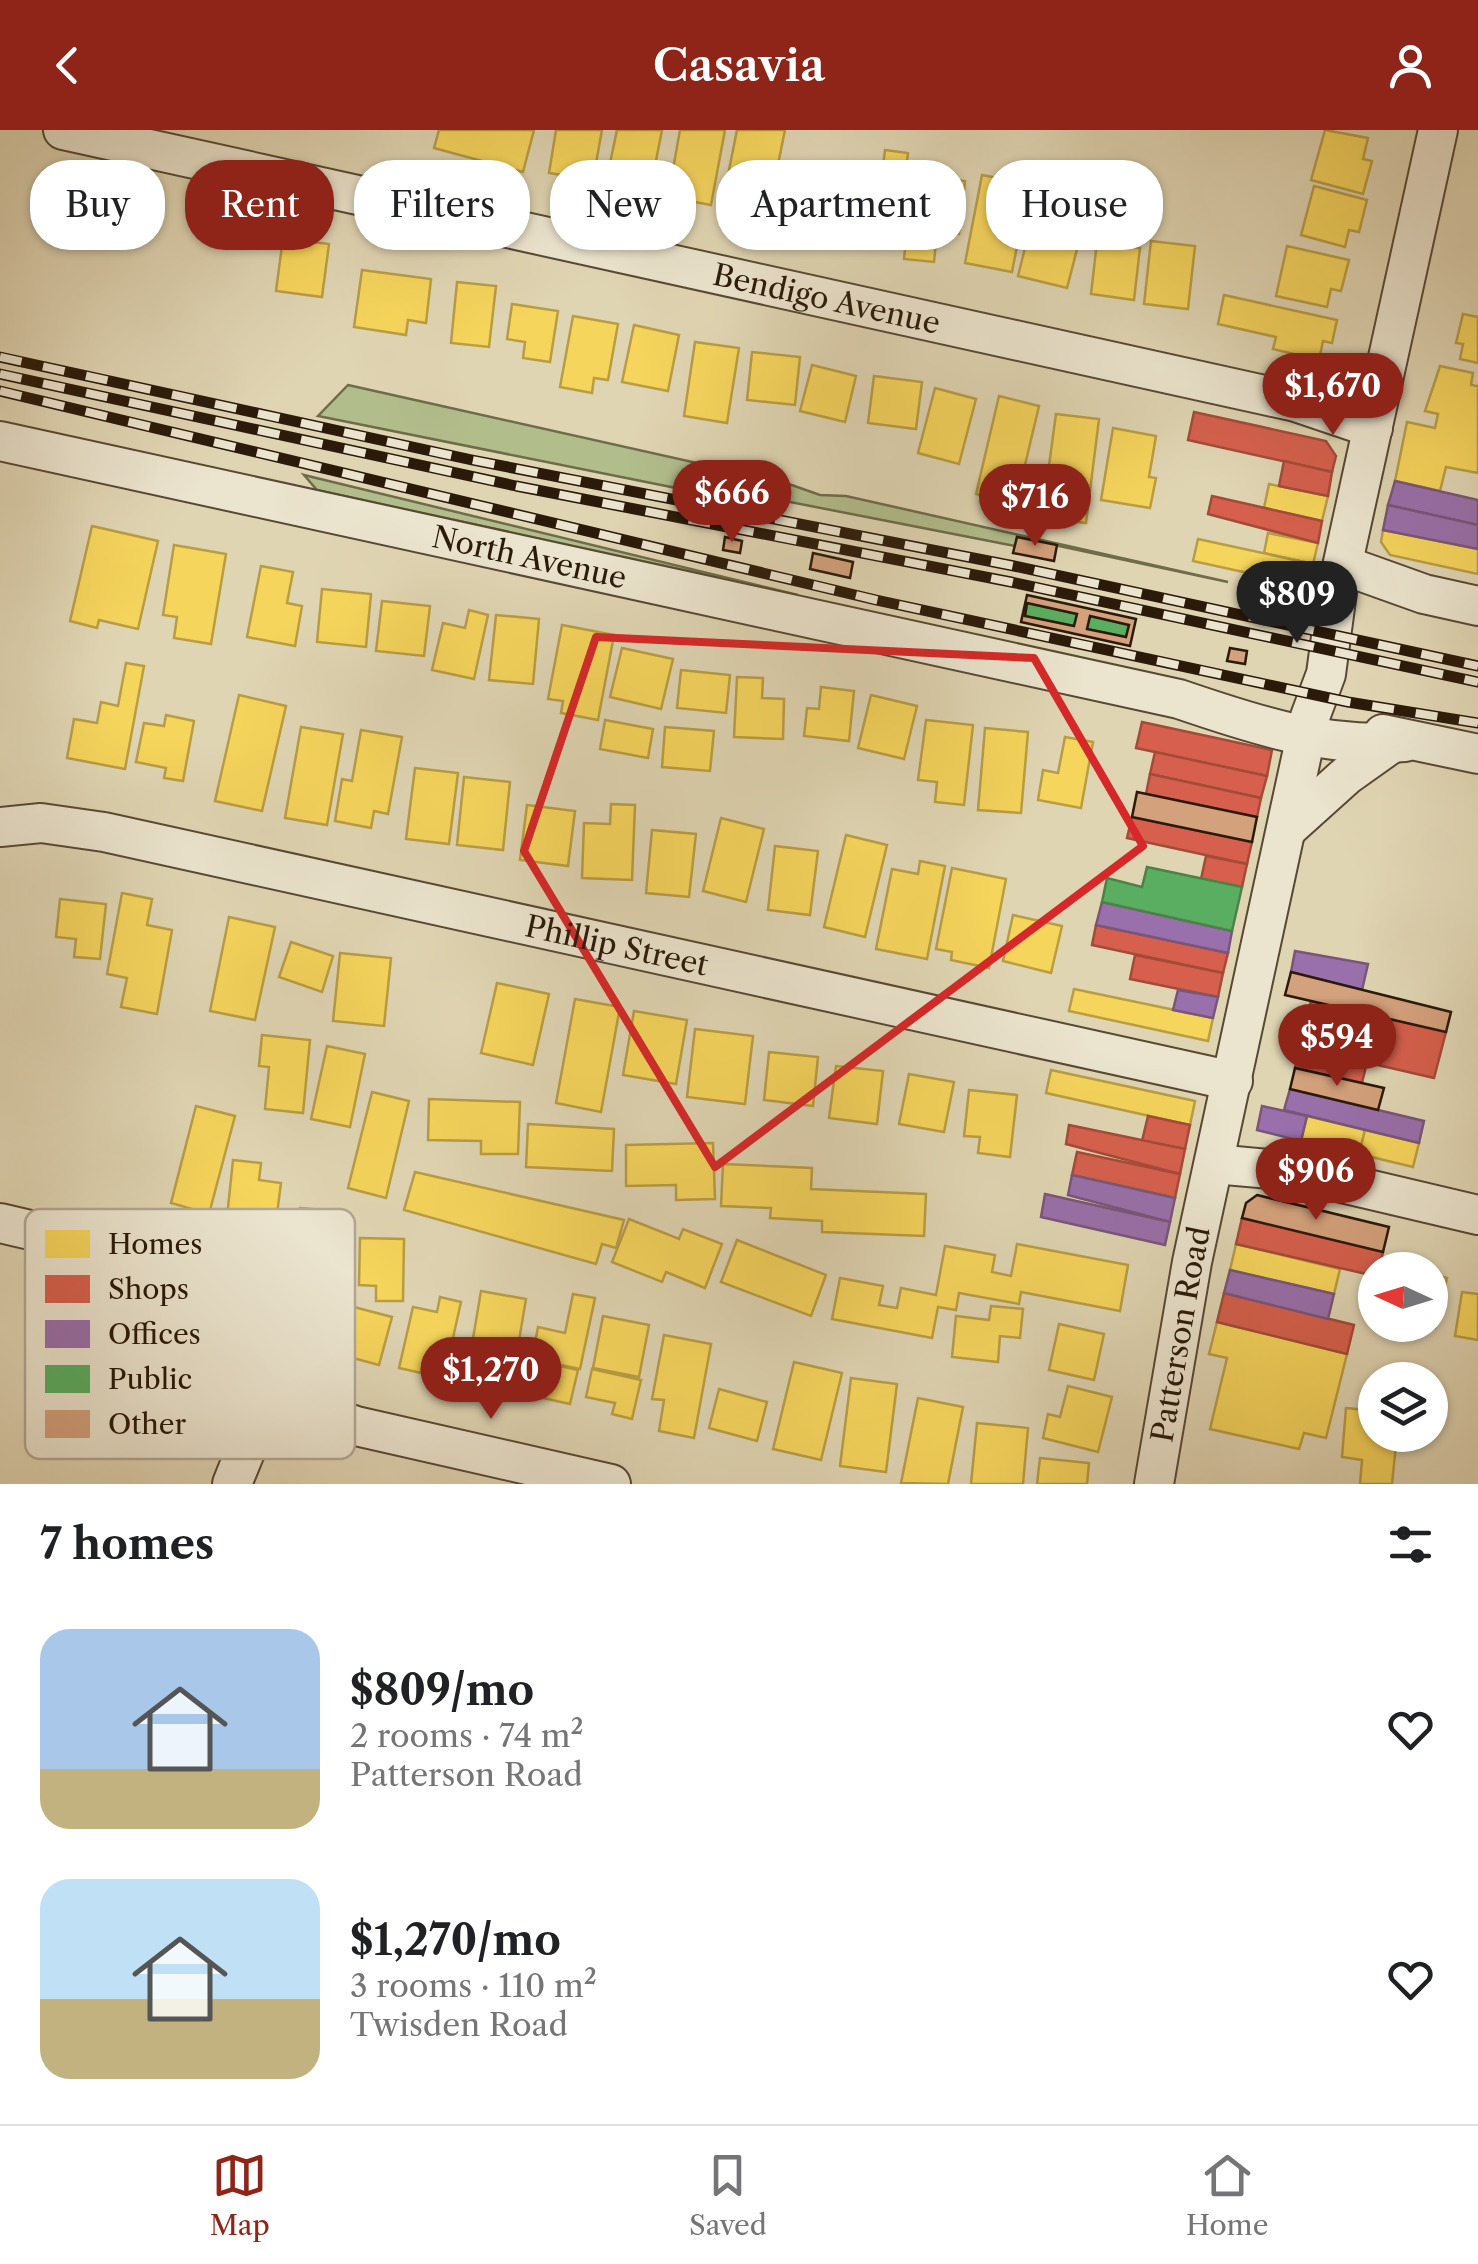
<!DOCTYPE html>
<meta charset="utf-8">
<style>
:root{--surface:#fff;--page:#f6f6f6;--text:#202124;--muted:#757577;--line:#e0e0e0;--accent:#8f2418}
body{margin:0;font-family:"Libre Caslon Text",serif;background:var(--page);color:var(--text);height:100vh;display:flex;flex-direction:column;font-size:38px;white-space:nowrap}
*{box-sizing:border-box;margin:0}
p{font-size:32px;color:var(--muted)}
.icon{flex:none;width:55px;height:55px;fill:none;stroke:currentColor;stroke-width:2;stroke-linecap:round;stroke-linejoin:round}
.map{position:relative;height:1354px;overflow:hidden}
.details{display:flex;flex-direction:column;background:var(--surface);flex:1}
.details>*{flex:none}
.banner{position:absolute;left:30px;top:30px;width:1420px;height:90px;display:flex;gap:20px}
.needle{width:65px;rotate:274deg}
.controls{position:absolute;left:1358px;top:1122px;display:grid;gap:20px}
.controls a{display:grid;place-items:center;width:90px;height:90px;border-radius:50%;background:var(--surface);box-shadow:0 2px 8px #0004;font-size:50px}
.price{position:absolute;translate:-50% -85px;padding:0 22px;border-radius:35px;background:var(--accent);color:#fff;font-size:32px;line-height:65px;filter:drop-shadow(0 2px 5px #0008)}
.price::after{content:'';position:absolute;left:50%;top:60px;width:30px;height:22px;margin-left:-15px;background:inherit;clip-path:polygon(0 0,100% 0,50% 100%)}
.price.on{background:#222;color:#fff}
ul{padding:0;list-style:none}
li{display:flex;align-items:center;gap:30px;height:250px;padding:0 40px}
li span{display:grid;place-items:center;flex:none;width:280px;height:200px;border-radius:30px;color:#555}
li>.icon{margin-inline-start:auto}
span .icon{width:120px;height:120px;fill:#fffc;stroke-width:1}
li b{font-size:42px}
h2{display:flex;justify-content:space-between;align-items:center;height:120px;padding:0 40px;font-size:42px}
.pill{padding:0 35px;border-radius:40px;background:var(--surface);box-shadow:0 2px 8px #0004;font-size:35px;line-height:90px}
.pill.on{background:var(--accent);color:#fff}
header{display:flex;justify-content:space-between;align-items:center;height:130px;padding:0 40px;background:var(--accent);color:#fff;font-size:45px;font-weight:600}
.tab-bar{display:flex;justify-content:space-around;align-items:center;height:140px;border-top:2px solid var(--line);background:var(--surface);font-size:28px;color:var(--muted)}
.tab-bar a{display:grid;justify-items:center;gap:5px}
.tab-bar .on{color:var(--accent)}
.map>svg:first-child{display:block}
</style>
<header><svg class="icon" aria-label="back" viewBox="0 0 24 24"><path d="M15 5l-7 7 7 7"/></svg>Casavia<svg class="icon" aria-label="person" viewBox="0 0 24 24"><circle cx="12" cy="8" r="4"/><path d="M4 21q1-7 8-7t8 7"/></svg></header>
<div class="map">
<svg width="1478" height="1354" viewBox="0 0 1478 1354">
<rect width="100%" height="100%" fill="#e0d5b3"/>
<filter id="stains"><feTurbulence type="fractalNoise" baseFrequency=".002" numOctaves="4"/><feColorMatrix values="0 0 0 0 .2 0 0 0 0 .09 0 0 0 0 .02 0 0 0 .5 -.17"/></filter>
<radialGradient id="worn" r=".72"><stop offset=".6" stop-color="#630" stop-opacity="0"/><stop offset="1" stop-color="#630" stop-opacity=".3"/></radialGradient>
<g fill="#b2bd8c" stroke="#6e6c4b" stroke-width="2.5">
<polygon points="348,255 786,353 820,365 846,366 1228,452 1017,407 1015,416 698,354 696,362 318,286"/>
<polygon points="304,345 798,465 317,360"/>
</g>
<g fill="#f6d55c" stroke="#b99d43" stroke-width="2.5">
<polygon points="439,0 534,0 523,42 434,18"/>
<polygon points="556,0 602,0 593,50 549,43"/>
<polygon points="617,0 662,0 650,61 606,52"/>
<polygon points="680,0 725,0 711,75 668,67"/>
<polygon points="737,0 785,0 768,84 722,75"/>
<polygon points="1325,0 1368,8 1363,29 1372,31 1363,64 1311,50"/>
<polygon points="885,20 908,23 896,116 870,112 872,102 848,99 854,56 880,59"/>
<polygon points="787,35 834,40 827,96 780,91"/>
<polygon points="913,45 965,51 959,104 937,102 934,132 904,129"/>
<polygon points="982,45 1029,54 1012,142 965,133"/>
<polygon points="1314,56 1367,70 1359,102 1349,100 1345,117 1301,105"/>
<polygon points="1037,70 1070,78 1066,96 1082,100 1067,158 1018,146"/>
<polygon points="283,108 329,114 322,167 276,161"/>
<polygon points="1151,111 1195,116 1188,179 1144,174"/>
<polygon points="1097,112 1140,118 1134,170 1091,164"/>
<polygon points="1287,116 1349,130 1341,161 1331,159 1327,177 1276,166"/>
<polygon points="362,140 431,149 426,193 408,190 406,205 354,197"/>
<polygon points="457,152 496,156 489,217 451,213"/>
<polygon points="1224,165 1337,190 1332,213 1323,211 1319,230 1273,219 1276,207 1218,194"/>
<polygon points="512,174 558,181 550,232 523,228 525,212 507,209"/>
<polygon points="1463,184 1478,187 1478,233 1460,229 1463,214 1456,213"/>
<polygon points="573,186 618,194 608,250 594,248 592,263 560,257"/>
<polygon points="634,195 679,205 668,261 622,252"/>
<polygon points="695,212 739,218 727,293 684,286"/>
<polygon points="752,222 800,227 795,275 747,270"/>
<polygon points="812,235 856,246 845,292 800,281"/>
<polygon points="1440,236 1473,243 1471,255 1478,256 1478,343 1446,337 1440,361 1395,351 1407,292 1435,298 1438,284 1425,281"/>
<polygon points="874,246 922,252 916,299 868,293"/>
<polygon points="935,258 976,269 959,334 918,323"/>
<polygon points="999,266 1039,276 1016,373 976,364"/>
<polygon points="1056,284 1099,289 1086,393 1042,387"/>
<polygon points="1113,298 1156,306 1149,347 1156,348 1150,378 1101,370"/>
<polygon points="1269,354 1328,366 1322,391 1264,378"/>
<polygon points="92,396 158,411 138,499 99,490 97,498 70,491"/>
<polygon points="1383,400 1478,419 1478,444 1390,425 1381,412"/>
<polygon points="1268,403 1318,413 1313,434 1264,423"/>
<polygon points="1198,409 1313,434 1308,456 1193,431"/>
<polygon points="174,415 226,424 211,514 174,508 177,487 163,485"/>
<polygon points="261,436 293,442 287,473 302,476 295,516 247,507"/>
<polygon points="322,459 371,464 366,517 317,512"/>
<polygon points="382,471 430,476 424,526 376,521"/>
<polygon points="469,480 488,485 474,549 432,540 443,493 465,498"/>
<polygon points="496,485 539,489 533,554 489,550"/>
<polygon points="562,495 614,505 598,590 561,583 563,571 548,569"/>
<polygon points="622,518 673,529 661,579 610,567"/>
<polygon points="126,533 144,536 125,639 67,628 74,589 97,593 101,572 118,576"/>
<polygon points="681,540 730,545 726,583 677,578"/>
<polygon points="737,547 763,548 762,568 784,569 783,609 734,607"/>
<polygon points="821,557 854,561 849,611 804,606 807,578 819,579"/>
<polygon points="239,565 286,576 262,681 215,671"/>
<polygon points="871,565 917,576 904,629 858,618"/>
<polygon points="166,585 194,591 183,651 164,648 166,638 136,632 144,593 164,596"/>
<polygon points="605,590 653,599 648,628 600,619"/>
<polygon points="926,590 973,595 964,675 935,672 937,652 918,650"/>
<polygon points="301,597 343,604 327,695 285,688"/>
<polygon points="665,597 714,601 710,641 662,637"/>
<polygon points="985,598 1028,602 1021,683 978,680"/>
<polygon points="361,600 402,607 388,684 374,681 371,698 335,691 342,649 352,651"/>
<polygon points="1065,607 1093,612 1081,678 1038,670 1043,640 1058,643"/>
<polygon points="415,638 458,643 449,714 406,709"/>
<polygon points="464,647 510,652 503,720 457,715"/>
<polygon points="611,674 635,675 632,750 582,748 584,693 610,694"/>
<polygon points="527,675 575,681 568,736 520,730"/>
<polygon points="721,688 764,699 746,772 703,761"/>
<polygon points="652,700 696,704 689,767 646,763"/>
<polygon points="846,705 887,715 865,807 824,797"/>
<polygon points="775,716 818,721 810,785 768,780"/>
<polygon points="920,731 945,736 927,829 876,819 892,739 918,744"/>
<polygon points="952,738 1006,749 989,838 951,830 952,822 936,819"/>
<polygon points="122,763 152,769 147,795 172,800 157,884 121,877 127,848 107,844"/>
<polygon points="60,769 106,774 100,829 74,827 76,809 56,807"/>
<polygon points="1013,785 1062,796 1051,843 1003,831"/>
<polygon points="229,787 275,797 255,890 210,881"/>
<polygon points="291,812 333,826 322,862 279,847"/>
<polygon points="340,823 391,828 384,896 333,891"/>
<polygon points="497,853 549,864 533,935 481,923"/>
<polygon points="1074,859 1213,888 1208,911 1069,881"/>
<polygon points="575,869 620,877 601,982 556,973"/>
<polygon points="634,881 687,890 676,954 623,945"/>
<polygon points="695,899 753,906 745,974 687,967"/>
<polygon points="262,905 310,910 303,983 265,979 269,937 259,936"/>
<polygon points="327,916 365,924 350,997 311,989"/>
<polygon points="769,922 818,927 813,976 764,970"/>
<polygon points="836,936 883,941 877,994 829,988"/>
<polygon points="1051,940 1195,971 1190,995 1046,963"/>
<polygon points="909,944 954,952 944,1002 899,994"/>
<polygon points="969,960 1017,965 1010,1027 978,1023 980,1007 964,1006"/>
<polygon points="372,962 409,971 386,1068 348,1058"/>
<polygon points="429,969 520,972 518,1024 481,1024 481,1011 428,1010"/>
<polygon points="196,976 235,986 209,1084 171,1073"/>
<polygon points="1307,986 1365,1000 1359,1024 1301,1011"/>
<polygon points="528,994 614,999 612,1041 526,1037"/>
<polygon points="1365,1000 1419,1013 1413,1037 1359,1024"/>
<polygon points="713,1013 715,1069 676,1070 676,1055 626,1056 626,1015"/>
<polygon points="233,1030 261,1033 259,1050 281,1053 276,1092 227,1087"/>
<polygon points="723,1034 812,1038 811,1059 926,1064 924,1106 822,1102 822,1091 770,1088 771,1078 721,1076"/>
<polygon points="415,1042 624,1090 616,1118 602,1114 596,1134 404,1080"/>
<polygon points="300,1078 345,1082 341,1128 296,1124"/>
<polygon points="629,1089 679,1109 683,1099 722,1114 705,1158 666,1142 662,1152 612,1132"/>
<polygon points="360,1108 404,1109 403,1171 376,1171 376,1156 359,1155"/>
<polygon points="737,1110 826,1145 811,1186 721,1152"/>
<polygon points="1017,1114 1128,1135 1120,1181 1021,1162 1019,1174 959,1163 956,1180 938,1177 932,1208 832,1189 840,1148 883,1156 879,1175 897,1178 901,1158 936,1165 945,1116 995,1125 992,1142 1011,1146"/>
<polygon points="1236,1114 1340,1139 1334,1164 1230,1140"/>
<polygon points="1430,1143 1447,1148 1435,1198 1424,1195 1430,1195"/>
<polygon points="481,1161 526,1169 511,1258 466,1250"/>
<polygon points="1462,1162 1478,1164 1478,1210 1455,1206"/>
<polygon points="573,1164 595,1168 580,1239 532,1229 538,1197 565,1203"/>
<polygon points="440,1167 461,1172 444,1248 399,1238 413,1177 437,1182"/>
<polygon points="350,1176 392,1187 379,1235 338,1224"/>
<polygon points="991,1176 1023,1179 1020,1208 1000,1206 998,1232 952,1227 956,1186 989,1190"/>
<polygon points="603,1186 649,1195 639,1247 593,1238"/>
<polygon points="1217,1192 1347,1224 1326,1308 1304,1303 1299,1319 1210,1299 1227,1228 1209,1224"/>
<polygon points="1059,1194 1104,1204 1094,1250 1049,1240"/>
<polygon points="664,1205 711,1214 694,1308 659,1301 664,1270 652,1269"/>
<polygon points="532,1230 578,1240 570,1274 525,1264"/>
<polygon points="794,1232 842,1243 821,1330 773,1319"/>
<polygon points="592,1239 641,1250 632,1289 612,1284 615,1273 586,1267"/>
<polygon points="851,1248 897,1254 886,1342 840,1336"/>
<polygon points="1068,1256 1112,1267 1098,1322 1043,1308 1048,1284 1060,1287"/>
<polygon points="719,1259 767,1272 757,1311 709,1298"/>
<polygon points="918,1268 963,1277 948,1354 901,1353"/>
<polygon points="1346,1278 1375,1281 1375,1305 1397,1305 1392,1354 1360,1354 1362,1330 1342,1327"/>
<polygon points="977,1293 1028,1298 1023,1354 971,1354"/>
<polygon points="1040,1328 1089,1333 1087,1354 1037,1354"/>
</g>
<g fill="#d6604d" stroke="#a34b39" stroke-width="2.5">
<polygon points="1194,282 1326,311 1336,326 1332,342 1188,310"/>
<polygon points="1284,331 1332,342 1328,366 1279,356"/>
<polygon points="1212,366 1322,391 1318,413 1208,384"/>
<polygon points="1142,592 1272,620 1267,646 1136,618"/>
<polygon points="1155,622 1267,646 1261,668 1150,644"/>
<polygon points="1150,644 1261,668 1257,687 1146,664"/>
<polygon points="1132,687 1252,712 1247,734 1127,708"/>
<polygon points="1206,726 1247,734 1242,757 1201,749"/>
<polygon points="1096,795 1228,823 1223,843 1092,815"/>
<polygon points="1135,825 1223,843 1218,867 1130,849"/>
<polygon points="1311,871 1446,902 1434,948 1300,917"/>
<polygon points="1300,917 1367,932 1362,953 1295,938"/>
<polygon points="1148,986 1190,995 1185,1019 1142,1011"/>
<polygon points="1069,995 1185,1019 1180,1044 1066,1014"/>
<polygon points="1077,1022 1180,1044 1175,1068 1072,1045"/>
<polygon points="1242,1088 1383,1122 1379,1140 1375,1146 1236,1114"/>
<polygon points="1224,1163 1354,1195 1347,1224 1217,1192"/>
</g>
<g fill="#9970ab" stroke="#78567b" stroke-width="2.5">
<polygon points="1395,351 1478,370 1478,395 1388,375"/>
<polygon points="1388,375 1478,395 1478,419 1383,400"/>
<polygon points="1102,772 1232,801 1228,823 1096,795"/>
<polygon points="1295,821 1368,834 1362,860 1291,842"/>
<polygon points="1178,860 1218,867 1213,888 1173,880"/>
<polygon points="1290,959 1424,991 1419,1013 1284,980"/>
<polygon points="1262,976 1307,986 1301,1011 1257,1000"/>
<polygon points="1072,1045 1175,1068 1170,1092 1068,1065"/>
<polygon points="1045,1064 1170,1092 1165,1115 1041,1087"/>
<polygon points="1230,1140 1334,1164 1328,1189 1224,1163"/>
</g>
<g fill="#5aae61" stroke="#4c8247" stroke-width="2.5">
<polygon points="1027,473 1077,484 1074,496 1025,486"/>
<polygon points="1090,486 1129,495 1126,507 1087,499"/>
<polygon points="1147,737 1242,757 1232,801 1102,772 1107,748 1142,757"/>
</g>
<g fill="#d3a17c" stroke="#2b1a0a" stroke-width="2.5" fill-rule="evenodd">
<polygon points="725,407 742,411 740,423 723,420"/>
<polygon points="1017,407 1057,415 1054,431 1013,423"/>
<polygon points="813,423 853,432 850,448 810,439"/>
<path d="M1027,465L1136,489L1130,516L1021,492ZM1027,473L1077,484L1074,496L1025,486ZM1090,486L1129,495L1126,507L1087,499Z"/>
<polygon points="1230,518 1247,521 1245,534 1227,531"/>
<polygon points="1137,662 1257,687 1252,712 1132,687"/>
<polygon points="1291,842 1451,882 1446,902 1285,865"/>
<polygon points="1295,938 1384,958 1378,980 1290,959"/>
<polygon points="1257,1065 1389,1097 1383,1122 1242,1088 1246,1073"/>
</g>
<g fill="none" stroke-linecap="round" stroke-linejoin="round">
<g stroke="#584934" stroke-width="42">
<g id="minor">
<path id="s1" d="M63,0L1296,272L1373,298"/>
<path id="s2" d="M0,311L1179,569C1255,595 1324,618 1405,612"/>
<polyline points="1343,435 1424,464 1478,476"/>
<polyline points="1383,604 1478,624"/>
<path id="s3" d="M0,697L41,693L104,702L1233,951"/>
<polyline points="1287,699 1347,645 1392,613"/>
<polyline points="1214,1034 1291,1041 1478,1085"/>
<path d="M0,1093L197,1139C316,1176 264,1273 232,1354"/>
<polyline points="267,1266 356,1296 611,1354"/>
<path id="s4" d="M1154,1354L1192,1132L1310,587L1326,544L1338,455L1438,0"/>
</g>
</g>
<use href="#minor" stroke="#ebe4ce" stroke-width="38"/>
<g stroke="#2b1a0a" stroke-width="11">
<g id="rail">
<polyline points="0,227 472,330 1014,436 1478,536"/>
<polyline points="0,244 516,356 1011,452 1478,552"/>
<polyline points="0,261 876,470 1348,572 1478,593"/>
</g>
</g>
<use href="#rail" stroke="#ebe4ce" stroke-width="8" stroke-dasharray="22" stroke-linecap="butt"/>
</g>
<path fill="none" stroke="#d62828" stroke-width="8" stroke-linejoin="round" d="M596,507L1034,528L1143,716L715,1037L524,721Z"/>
<g text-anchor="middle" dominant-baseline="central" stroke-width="10" stroke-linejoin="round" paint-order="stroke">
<g font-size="30" fill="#2b1a0a" stroke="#ebe4ce">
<text stroke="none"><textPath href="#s1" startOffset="782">Bendigo Avenue</textPath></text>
<text stroke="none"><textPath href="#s2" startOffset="542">North Avenue</textPath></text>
<text stroke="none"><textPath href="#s3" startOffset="630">Phillip Street</textPath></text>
<text stroke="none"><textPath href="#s4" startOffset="152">Patterson Road</textPath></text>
</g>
</g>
<rect x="25" y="1079" width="330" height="250" rx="15" fill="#ebe4ce" stroke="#b1a793" stroke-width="2.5"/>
<rect x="45" y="1100" width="45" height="28" fill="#f6d55c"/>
<rect x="45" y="1145" width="45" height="28" fill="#d6604d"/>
<rect x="45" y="1190" width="45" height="28" fill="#9970ab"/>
<rect x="45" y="1235" width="45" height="28" fill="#5aae61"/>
<rect x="45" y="1280" width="45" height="28" fill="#d3a17c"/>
<g font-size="28" fill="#2b1a0a">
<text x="108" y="1124">Homes</text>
<text x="108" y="1169">Shops</text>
<text x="108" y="1214">Offices</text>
<text x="108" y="1259">Public</text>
<text x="108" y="1304">Other</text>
</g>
<rect width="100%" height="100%" filter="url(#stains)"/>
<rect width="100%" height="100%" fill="url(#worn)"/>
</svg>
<div class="controls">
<a><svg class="needle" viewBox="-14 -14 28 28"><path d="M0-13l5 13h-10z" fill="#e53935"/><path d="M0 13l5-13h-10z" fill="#757577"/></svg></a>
<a><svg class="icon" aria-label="layers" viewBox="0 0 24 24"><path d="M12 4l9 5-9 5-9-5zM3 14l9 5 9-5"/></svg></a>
</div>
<b class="price" style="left:1333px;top:308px">$1,670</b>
<b class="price" style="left:732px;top:415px">$666</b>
<b class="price" style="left:1035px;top:419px">$716</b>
<b class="price on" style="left:1297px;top:516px">$809</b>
<b class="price" style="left:1337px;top:959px">$594</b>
<b class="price" style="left:1316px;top:1093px">$906</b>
<b class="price" style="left:491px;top:1292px">$1,270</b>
<div class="banner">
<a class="pill">Buy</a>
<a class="pill on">Rent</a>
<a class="pill">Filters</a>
<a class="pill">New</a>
<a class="pill">Apartment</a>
<a class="pill">House</a>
</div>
</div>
<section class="details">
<h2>7 homes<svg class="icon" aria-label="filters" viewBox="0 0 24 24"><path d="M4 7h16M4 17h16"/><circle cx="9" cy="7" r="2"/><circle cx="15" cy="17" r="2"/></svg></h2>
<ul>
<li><span style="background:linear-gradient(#a9c7e8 70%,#c2b280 0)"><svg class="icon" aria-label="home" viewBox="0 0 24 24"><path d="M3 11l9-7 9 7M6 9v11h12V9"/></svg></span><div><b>$809/mo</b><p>2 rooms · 74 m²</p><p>Patterson Road</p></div><svg class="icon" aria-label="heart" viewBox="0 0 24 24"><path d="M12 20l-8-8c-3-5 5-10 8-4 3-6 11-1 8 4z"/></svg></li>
<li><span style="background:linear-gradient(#bfe0f5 60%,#c2b280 0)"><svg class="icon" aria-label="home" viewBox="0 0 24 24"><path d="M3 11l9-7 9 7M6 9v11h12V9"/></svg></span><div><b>$1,270/mo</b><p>3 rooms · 110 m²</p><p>Twisden Road</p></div><svg class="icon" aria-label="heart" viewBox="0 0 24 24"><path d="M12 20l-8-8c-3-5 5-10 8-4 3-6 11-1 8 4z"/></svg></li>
</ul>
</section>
<nav class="tab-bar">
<a class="on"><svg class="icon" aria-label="map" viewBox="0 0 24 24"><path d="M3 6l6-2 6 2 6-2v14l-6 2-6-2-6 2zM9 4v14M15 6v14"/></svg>Map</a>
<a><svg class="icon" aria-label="saved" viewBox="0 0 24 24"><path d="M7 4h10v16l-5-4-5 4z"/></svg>Saved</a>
<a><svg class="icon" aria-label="home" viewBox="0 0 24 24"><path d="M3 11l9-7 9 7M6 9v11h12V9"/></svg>Home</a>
</nav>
